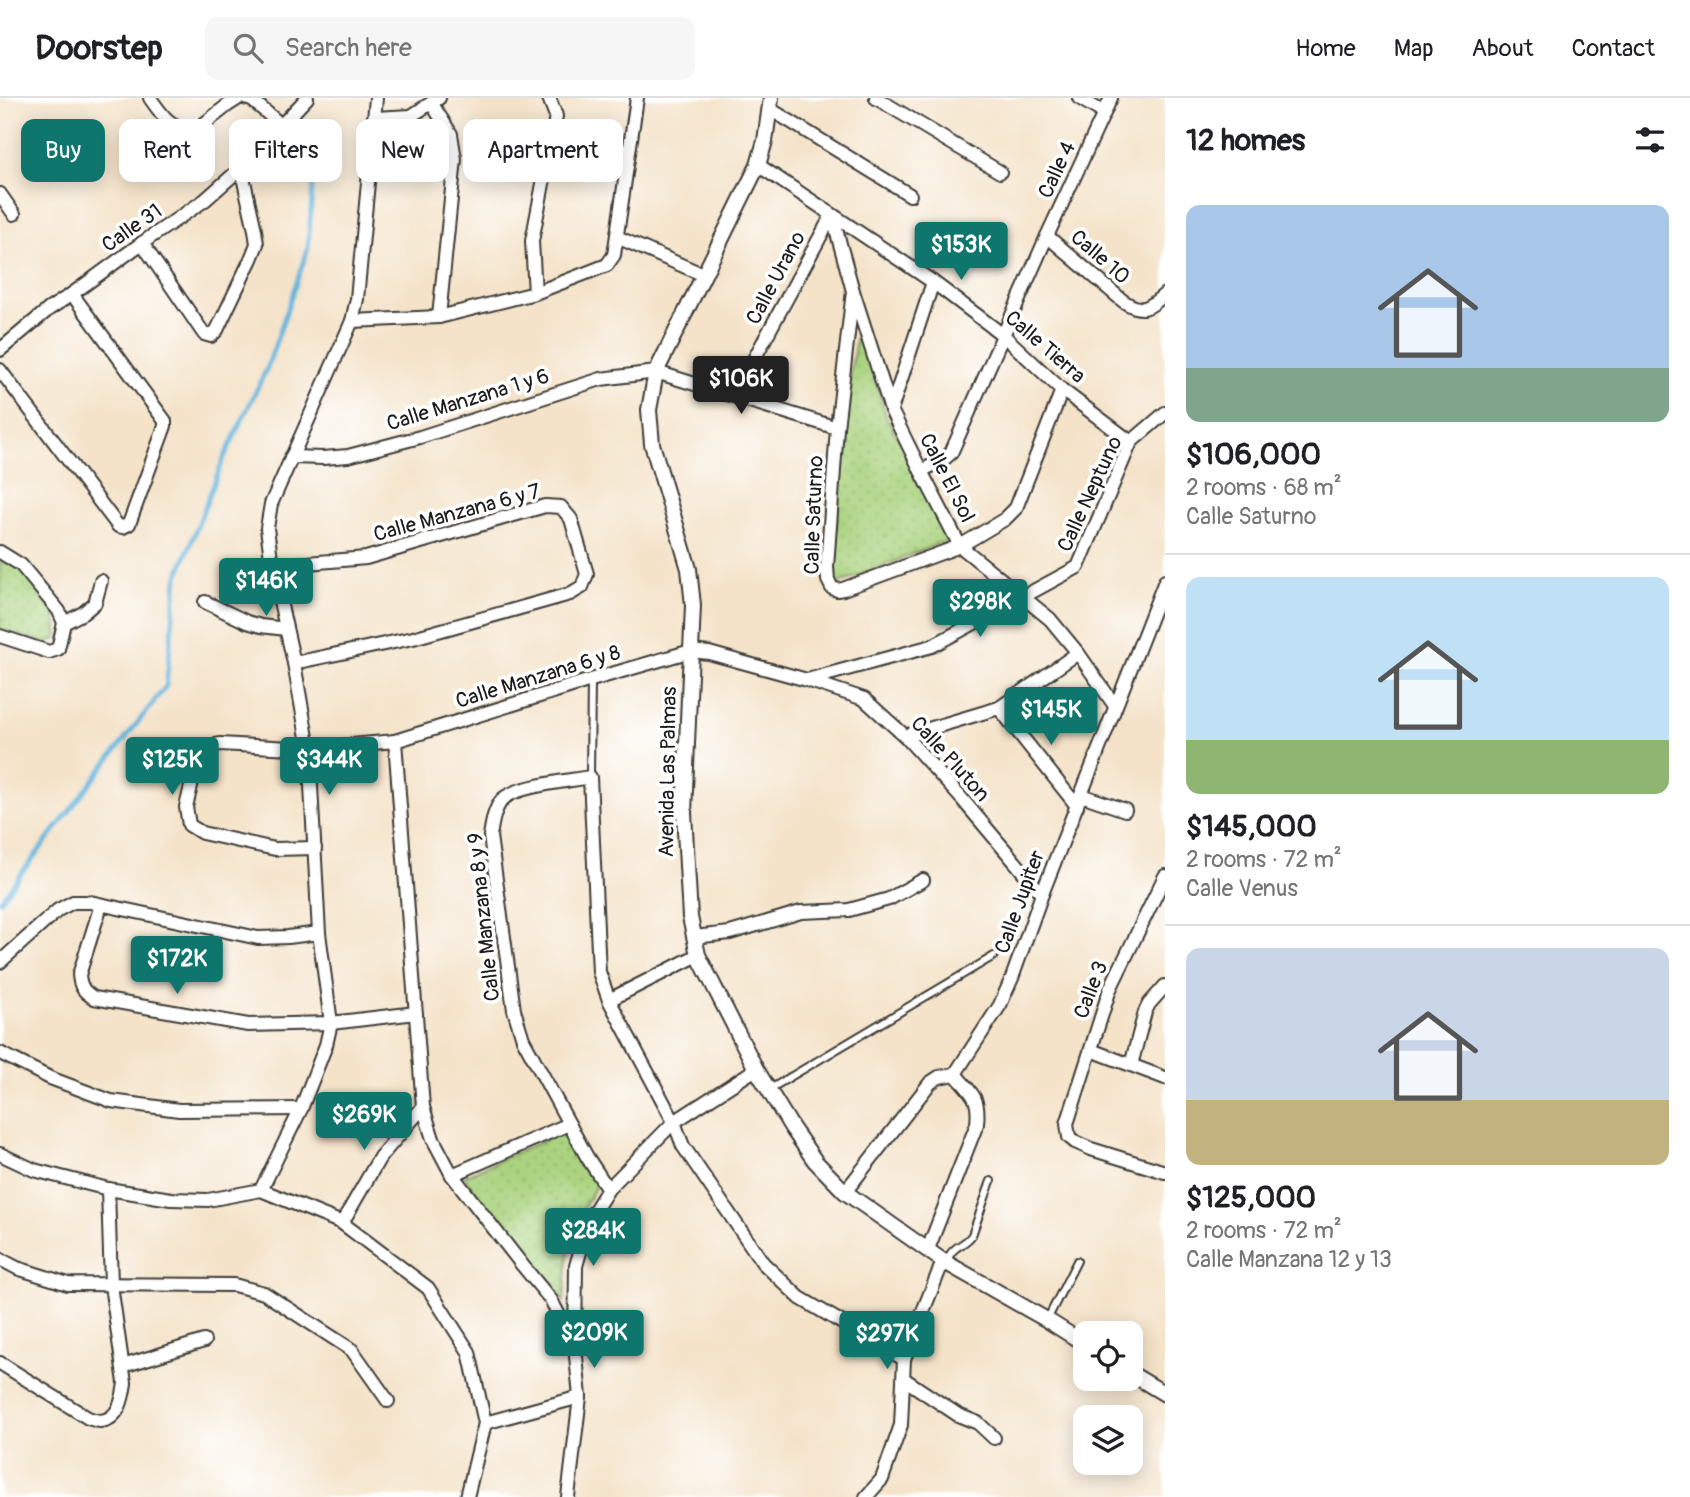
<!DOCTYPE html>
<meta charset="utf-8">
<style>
:root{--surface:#fff;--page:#f6f6f6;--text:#202124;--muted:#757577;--line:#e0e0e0;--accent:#0f766e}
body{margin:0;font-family:Pangolin,sans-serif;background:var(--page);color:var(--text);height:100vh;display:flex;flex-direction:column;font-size:26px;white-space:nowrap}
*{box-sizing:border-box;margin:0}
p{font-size:23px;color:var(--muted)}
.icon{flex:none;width:38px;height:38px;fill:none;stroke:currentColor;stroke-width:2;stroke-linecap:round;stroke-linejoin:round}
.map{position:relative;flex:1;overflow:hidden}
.details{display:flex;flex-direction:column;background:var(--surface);width:525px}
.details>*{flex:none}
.top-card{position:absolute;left:21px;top:21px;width:665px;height:63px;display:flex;gap:14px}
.tools{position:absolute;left:1073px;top:1223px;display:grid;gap:14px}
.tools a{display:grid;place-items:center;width:70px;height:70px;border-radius:14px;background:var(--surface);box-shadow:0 4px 18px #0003;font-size:35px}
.price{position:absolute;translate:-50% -60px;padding:0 16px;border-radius:7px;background:var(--accent);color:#fff;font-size:23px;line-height:46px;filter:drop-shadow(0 2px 4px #0008)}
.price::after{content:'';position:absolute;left:50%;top:42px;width:21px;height:16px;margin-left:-10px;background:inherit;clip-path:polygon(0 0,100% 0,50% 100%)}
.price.active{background:#222;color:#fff}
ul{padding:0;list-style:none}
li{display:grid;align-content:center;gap:14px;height:371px;padding:0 21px}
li+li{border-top:2px solid var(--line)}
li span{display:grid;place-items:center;height:217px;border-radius:14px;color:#555}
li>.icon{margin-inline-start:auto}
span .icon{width:126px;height:126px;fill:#fffc;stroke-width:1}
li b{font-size:30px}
h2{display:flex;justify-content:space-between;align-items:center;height:84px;padding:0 21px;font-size:30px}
.tag{padding:0 24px;border-radius:14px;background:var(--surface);box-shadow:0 4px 18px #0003;font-size:24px;line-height:63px}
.tag.active{background:var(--accent);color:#fff}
header{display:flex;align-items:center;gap:42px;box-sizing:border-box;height:98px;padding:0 35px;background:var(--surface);border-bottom:2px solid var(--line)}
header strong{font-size:33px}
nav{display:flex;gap:38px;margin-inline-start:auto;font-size:24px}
.search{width:490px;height:63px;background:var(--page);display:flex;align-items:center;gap:18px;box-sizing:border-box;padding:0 24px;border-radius:14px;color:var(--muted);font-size:26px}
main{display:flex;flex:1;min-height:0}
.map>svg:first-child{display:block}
</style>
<header>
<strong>Doorstep</strong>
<div class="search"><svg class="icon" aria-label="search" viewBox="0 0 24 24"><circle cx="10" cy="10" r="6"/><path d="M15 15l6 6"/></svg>Search here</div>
<nav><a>Home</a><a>Map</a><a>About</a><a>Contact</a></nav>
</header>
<main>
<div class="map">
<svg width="1165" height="1399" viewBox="0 0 1165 1399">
<defs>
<pattern id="grass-dots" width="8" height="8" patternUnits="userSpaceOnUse" patternTransform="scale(1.75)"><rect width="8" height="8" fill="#aad37f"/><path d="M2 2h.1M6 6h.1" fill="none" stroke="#92b56d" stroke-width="1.8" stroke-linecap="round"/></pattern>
</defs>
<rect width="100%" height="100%" fill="#fff"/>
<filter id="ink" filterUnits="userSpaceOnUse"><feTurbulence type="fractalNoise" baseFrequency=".0143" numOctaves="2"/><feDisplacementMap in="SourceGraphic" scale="14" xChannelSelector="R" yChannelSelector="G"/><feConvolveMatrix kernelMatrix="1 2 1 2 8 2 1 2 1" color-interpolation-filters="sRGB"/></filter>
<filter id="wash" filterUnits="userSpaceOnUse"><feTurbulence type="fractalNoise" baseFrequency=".00686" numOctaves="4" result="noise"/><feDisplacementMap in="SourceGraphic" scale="28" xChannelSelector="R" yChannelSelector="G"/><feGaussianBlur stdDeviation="1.57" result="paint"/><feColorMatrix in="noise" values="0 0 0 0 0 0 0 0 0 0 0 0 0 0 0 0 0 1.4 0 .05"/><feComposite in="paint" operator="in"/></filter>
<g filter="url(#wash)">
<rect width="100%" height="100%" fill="#f4e3c9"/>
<g fill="url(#grass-dots)" stroke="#63784e" stroke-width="2">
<polygon points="859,221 886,318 953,440 833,488 842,329"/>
<polygon points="0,458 18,467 55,515 58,540 46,545 0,531"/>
<polygon points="569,1031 598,1084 581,1115 568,1159 564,1204 501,1131 464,1078"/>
</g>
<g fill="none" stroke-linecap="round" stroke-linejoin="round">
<polyline stroke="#5fb2db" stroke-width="4.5" points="0,803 166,588 177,481 223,362 267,270 308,151 314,70"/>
</g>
</g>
<g filter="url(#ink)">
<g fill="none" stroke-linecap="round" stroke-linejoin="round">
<g stroke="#3c3a36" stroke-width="10">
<g id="service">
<polyline points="590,679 591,582"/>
<polyline points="770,991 994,858"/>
<path d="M947,1164C952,1146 964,1149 972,1137L991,1083"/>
<polyline points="1047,1222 1077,1163"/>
</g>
</g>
<g stroke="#3c3a36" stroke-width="16">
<g id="minor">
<path d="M150,0C164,20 169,29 195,33L228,7L239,0"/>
<polyline points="244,0 252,2 281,27"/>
<polyline points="876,0 1000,74"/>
<polyline points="1079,0 1104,15"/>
<polyline points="432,6 451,36 455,61 439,219"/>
<polyline points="770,11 910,97"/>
<polyline points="375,20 411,18 439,0"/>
<polyline points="758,67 933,184 1003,237 1062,292 1131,344"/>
<polyline points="0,96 14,116"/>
<polyline points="832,117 853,193 891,312 921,373 960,448 1050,521 1078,555 1115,608"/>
<path d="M1047,138L1123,203C1143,216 1149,210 1165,196"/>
<polyline points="617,139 704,177"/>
<polyline points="142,145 204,236 211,238 217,232 251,161 257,146 255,132 241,70"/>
<polyline points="853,193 837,330 827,469 828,482 832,490 837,492 843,491 960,448 1005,421 1016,410 1062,292"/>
<polyline points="535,195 532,143 556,18 549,0"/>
<polyline points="352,223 439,219 535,195 607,167 614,157 637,0"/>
<polyline points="0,252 49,211 72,196 142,145 205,102 241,70 307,0"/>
<polyline points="0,272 118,428 123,429 129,426 165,328 165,323 72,196"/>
<polyline points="734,298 832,117"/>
<polyline points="891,312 933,184"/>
<polyline points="291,359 323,360 348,358 420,339 601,281 656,274 837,330"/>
<polyline points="921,373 943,362 951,355 1047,138 1111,0"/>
<polyline points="0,454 21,467 59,513 64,525 58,551 49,554 0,538"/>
<polyline points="272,468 366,460 545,408 561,409 571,421 587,476 582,489 570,496 413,540 294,565"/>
<polyline points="205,504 247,524 261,528 286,531"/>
<polyline points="64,525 83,515 95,505 101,483"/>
<polyline points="807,582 864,601 905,638 962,701 1042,796"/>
<polyline points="999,610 1077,708"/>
<polyline points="905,638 999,610 1078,555"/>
<polyline points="395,643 423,1009 433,1041 452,1077 523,1168 551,1202 575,1248"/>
<polyline points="1081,697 1125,712"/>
<polyline points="315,750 275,751 202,735 189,727 186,709 198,659 207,649 220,646 309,651 395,643 591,582 691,553 709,555 807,582 932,548 1078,469 1131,344 1165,315"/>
<polyline points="1165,778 1110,891 1067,1026 1069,1039 1075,1044 1091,1051 1165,1074"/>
<path d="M101,807L79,877C80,889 84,894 94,900L248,927L331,925L416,915"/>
<polyline points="694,839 730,835 801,814 849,812 889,801 923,782"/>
<polyline points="0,864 58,812 73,804 90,804 258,840 288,839 319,835"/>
<polyline points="609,902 698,857"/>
<polyline points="1091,952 1165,980"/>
<polyline points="0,955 50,980 111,1003 179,1012 301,1011"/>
<polyline points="1131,967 1145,914 1149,906 1165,888"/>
<polyline points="0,1056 34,1072 108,1091 171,1101 208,1102 261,1092"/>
<polyline points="452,1077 569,1026"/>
<path d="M608,1091L587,1059L523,941L514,912L490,738C492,726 494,710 503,701C516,688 569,683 590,679L599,874L609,902L674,1024L683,1048L763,1165L800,1200L904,1261"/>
<polyline points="261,1092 301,1011 326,947 331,925 319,835 309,651 294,565 272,468 267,430 271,406 352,223 357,201 376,0"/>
<polyline points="261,1092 342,1125 428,1190 469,1254 485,1325 467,1399"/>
<polyline points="845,1094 930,985 939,979 955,976 1000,907 1012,880 1042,796 1165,483"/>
<polyline points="342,1125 380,1059 423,1009"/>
<path d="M928,1151L977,1026C980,999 972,996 955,976"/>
<polyline points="0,1161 17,1170 68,1186 234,1187 264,1195 352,1252 388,1303"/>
<path d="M0,1265L88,1320C92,1321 96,1323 100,1323C119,1322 123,1300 125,1285L111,1187L108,1091"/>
<polyline points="123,1268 204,1243"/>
<polyline points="904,1281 958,1317 978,1325 994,1340"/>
<polyline points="485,1325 580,1299"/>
<polyline points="568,1399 580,1299 575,1248 576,1168 589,1122 608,1091 674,1024 756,971"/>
<polyline points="866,1399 882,1381 901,1327 904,1261 943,1163"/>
</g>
</g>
<g stroke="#3c3a36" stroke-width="18">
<g id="tertiary">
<polyline points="771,0 765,43 758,67 656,274 649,312 652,346 689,471 693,507 684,715 690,819 698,857 756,971 792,1030 815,1063 845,1094 943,1163 1047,1222 1085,1246"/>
<polyline points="1130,1275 1165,1296"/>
</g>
</g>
<use href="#service" stroke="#fff" stroke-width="6"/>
<use href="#minor" stroke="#fff" stroke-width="12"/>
<use href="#tertiary" stroke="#fff" stroke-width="14"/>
</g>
</g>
<g text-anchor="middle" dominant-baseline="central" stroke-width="7" stroke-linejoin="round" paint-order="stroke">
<g font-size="21" fill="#1c1c1c" stroke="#fff">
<text transform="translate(1057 72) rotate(-65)">Calle 4</text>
<text transform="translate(132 130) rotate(-35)">Calle 31</text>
<text transform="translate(1100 159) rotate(41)">Calle 10</text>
<text transform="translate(776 180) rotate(-62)">Calle Urano</text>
<text transform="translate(1045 249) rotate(41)">Calle Tierra</text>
<text transform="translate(468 302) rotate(-17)">Calle Manzana 1 y 6</text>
<text transform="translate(947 380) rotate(63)">Calle El Sol</text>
<text transform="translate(1090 396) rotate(-65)">Calle Neptuno</text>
<text transform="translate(457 415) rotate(-15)">Calle Manzana 6 y 7</text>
<text transform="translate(814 417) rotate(-88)">Calle Saturno</text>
<text transform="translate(538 579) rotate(-17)">Calle Manzana 6 y 8</text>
<text transform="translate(950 661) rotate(48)">Calle Pluton</text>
<text transform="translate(668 674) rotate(-89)">Avenida Las Palmas</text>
<text transform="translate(1020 804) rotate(-70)">Calle Jupiter</text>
<text transform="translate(484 819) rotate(-96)">Calle Manzana 8 y 9</text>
<text transform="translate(1091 892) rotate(-69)">Calle 3</text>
</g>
</g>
</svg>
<div class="tools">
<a><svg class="icon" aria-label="locate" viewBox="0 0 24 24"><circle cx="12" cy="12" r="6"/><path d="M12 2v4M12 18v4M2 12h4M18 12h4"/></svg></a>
<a><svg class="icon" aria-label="layers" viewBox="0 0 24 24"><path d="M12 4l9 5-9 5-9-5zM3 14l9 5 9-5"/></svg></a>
</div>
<b class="price" style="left:961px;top:184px">$153K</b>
<b class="price active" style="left:741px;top:318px">$106K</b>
<b class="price" style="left:266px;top:520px">$146K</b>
<b class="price" style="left:980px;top:541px">$298K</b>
<b class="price" style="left:1051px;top:649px">$145K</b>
<b class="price" style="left:172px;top:699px">$125K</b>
<b class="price" style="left:329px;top:699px">$344K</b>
<b class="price" style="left:177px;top:898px">$172K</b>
<b class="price" style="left:364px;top:1054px">$269K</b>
<b class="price" style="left:593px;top:1170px">$284K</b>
<b class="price" style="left:594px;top:1272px">$209K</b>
<b class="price" style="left:887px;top:1273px">$297K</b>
<div class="top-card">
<a class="tag active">Buy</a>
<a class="tag">Rent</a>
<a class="tag">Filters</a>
<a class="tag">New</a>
<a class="tag">Apartment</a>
</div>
</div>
<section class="details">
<h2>12 homes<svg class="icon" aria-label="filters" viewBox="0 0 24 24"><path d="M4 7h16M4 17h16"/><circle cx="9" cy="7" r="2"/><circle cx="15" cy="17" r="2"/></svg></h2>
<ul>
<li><span style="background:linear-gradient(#a9c7e8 75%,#7fa58c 0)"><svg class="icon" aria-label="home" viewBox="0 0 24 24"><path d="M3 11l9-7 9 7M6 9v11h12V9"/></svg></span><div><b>$106,000</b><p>2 rooms · 68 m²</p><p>Calle Saturno</p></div></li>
<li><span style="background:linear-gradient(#bfe0f5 75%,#8fb573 0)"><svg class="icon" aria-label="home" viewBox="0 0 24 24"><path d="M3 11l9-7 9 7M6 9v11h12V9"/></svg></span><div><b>$145,000</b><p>2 rooms · 72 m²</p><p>Calle Venus</p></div></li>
<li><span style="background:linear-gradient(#c9d6e8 70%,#c2b280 0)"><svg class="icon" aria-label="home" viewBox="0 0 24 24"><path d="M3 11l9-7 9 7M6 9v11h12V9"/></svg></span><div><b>$125,000</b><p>2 rooms · 72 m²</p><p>Calle Manzana 12 y 13</p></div></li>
</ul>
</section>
</main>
